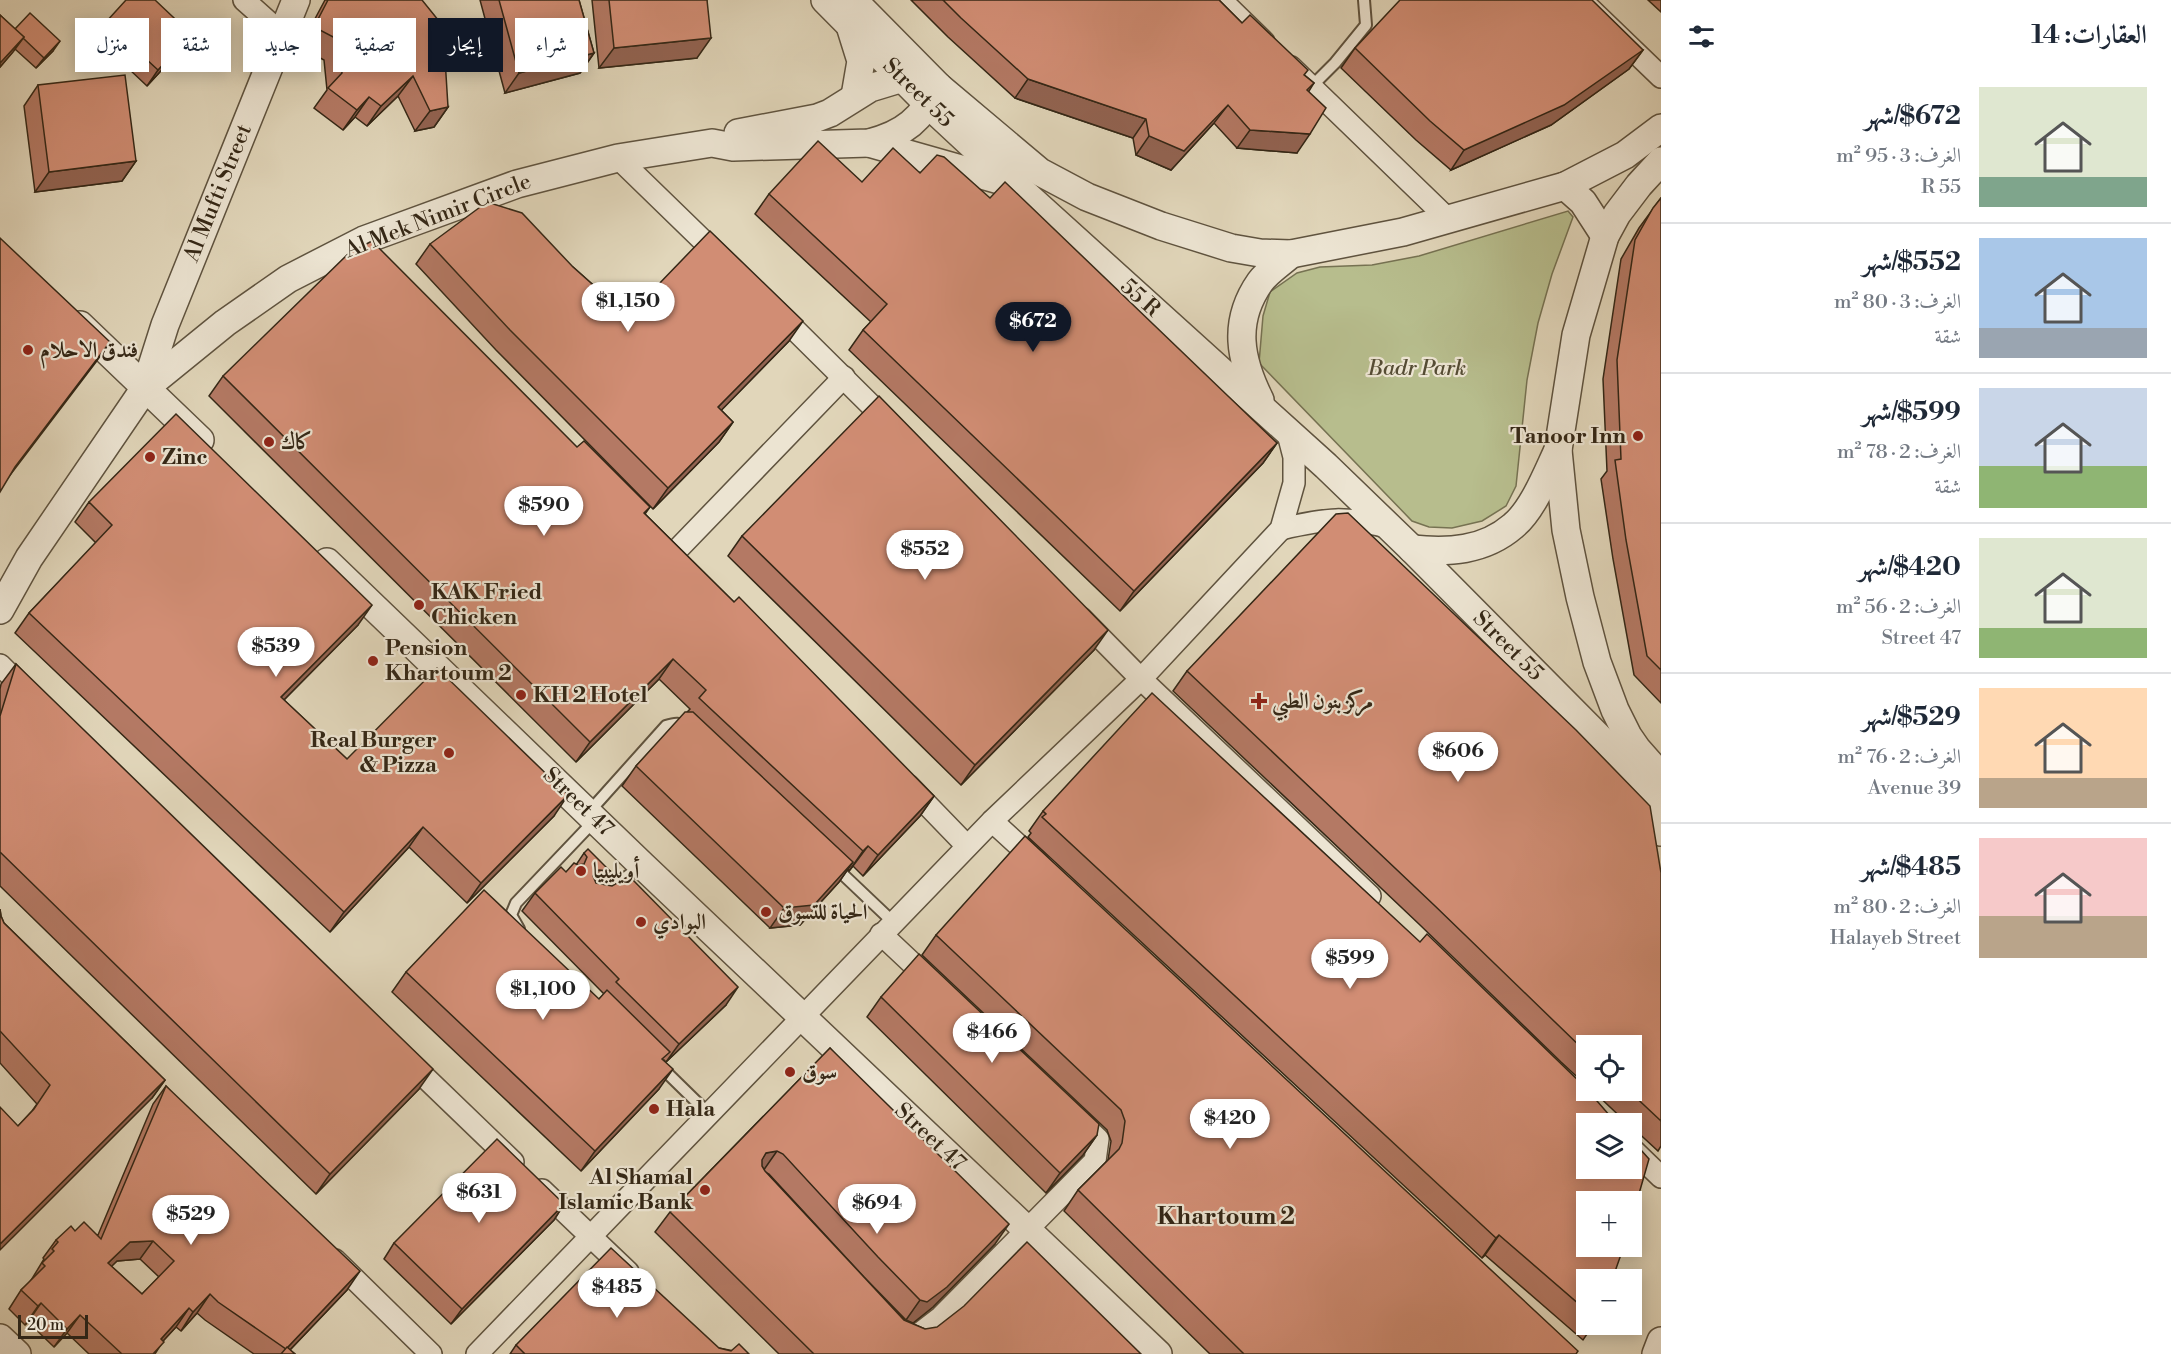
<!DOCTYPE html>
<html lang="ar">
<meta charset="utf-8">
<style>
:root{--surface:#fff;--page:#f2f2f3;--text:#1f2937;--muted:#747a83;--line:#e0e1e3;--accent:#111827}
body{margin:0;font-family:"Libre Bodoni",Amiri,serif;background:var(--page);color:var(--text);direction:rtl;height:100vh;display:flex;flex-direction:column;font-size:22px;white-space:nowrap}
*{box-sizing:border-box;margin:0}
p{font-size:20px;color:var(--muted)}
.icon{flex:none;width:33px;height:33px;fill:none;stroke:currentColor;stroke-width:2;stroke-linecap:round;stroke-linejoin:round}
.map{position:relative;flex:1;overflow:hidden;direction:ltr}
.side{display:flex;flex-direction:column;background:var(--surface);width:510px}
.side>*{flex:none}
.banner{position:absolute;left:18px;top:18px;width:570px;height:54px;direction:rtl;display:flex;gap:12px}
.tools{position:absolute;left:1576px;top:1035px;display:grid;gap:12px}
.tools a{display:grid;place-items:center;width:66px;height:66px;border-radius:0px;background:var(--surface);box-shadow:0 3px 15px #0003;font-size:30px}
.scale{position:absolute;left:18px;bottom:15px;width:70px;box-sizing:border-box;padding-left:6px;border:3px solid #342716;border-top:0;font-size:16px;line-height:21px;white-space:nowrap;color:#342716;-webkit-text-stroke:4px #ece4d2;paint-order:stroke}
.price{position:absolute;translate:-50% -51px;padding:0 14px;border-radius:21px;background:#fff;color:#222;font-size:20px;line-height:39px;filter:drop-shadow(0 2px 3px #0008)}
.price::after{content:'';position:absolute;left:50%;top:36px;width:18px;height:14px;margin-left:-9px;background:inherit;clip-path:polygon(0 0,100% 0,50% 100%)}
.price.current{background:var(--accent);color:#fff}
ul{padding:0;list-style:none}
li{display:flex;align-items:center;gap:18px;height:150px;padding:0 24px}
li+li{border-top:2px solid var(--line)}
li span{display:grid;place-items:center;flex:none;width:168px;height:120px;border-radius:0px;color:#555}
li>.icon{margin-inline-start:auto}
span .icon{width:72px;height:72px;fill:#fffc;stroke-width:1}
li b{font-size:26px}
h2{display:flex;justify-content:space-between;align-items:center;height:72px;padding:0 24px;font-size:26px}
.tag{padding:0 21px;border-radius:0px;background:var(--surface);box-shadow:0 3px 15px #0003;font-size:21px;line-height:54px}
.tag.current{background:var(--accent);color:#fff}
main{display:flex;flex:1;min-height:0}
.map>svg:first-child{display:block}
</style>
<main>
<section class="side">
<h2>العقارات: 14<svg class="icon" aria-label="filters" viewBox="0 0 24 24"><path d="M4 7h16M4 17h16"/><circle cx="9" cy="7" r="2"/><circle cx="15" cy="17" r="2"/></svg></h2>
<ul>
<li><span style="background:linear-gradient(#dfe7d0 75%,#7fa58c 0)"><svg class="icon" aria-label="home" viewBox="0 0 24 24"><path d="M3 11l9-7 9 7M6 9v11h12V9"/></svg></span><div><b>$672/شهر</b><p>الغرف: 3 · 95 m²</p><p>55 R</p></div></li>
<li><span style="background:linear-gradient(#a9c7e8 75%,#9aa5b1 0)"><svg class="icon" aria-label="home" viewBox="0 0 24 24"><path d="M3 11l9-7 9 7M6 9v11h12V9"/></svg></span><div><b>$552/شهر</b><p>الغرف: 3 · 80 m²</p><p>شقة</p></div></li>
<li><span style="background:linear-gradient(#c9d6e8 65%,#8fb573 0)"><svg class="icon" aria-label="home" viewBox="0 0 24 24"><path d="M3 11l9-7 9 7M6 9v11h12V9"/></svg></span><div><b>$599/شهر</b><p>الغرف: 2 · 78 m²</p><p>شقة</p></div></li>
<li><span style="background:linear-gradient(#dfe7d0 75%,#8fb573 0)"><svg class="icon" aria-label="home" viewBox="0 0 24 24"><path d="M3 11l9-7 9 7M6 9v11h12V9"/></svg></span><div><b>$420/شهر</b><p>الغرف: 2 · 56 m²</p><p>Street 47</p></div></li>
<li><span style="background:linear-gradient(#ffd9b3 75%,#b9a48a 0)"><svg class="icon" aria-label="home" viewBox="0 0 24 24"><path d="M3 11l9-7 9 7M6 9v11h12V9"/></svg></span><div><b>$529/شهر</b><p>الغرف: 2 · 76 m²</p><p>Avenue 39</p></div></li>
<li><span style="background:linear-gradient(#f6c9c9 65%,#b9a48a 0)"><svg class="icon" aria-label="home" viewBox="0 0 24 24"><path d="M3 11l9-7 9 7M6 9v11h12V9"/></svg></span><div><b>$485/شهر</b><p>الغرف: 2 · 80 m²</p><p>Halayeb Street</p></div></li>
</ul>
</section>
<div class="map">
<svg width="1661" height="1354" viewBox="0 0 1661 1354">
<rect width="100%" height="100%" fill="#e1d6ba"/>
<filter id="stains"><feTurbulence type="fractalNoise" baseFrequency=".00333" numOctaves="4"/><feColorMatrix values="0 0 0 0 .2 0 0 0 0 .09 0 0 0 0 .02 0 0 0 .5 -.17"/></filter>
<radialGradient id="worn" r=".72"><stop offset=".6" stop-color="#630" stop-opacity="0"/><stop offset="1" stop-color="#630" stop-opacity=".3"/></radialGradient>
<polygon fill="#b7bd8d" stroke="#767252" stroke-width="1.5" points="1568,211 1573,217 1552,274 1538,323 1527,380 1516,486 1506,506 1482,521 1452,528 1429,527 1412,521 1259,363 1263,316 1270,292 1297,273 1320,267 1372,265 1419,256"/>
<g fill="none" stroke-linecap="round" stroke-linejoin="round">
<g stroke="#5f533f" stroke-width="14">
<g id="service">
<polyline points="1311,87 1335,63 1366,25 1364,0"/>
<path d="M589,812L666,726C675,723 680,722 687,729"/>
<polyline points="834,866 893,922"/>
<polyline points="612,888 642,865"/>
<polyline points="519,929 511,915 516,903 595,820"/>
<polyline points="659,1065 708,1113"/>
</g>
</g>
<g stroke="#5f533f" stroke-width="24">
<g id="minor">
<polyline points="244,0 282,34"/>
<polyline points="1221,0 1264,42"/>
<polyline points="1581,0 1661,77"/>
<polyline points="1291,67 1448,219"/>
<polyline points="618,158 722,259"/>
<polyline points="777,312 891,425"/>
<path d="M1281,529C1328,518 1344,516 1391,528"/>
<polyline points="677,550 844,377"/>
<polyline points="1081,618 1141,679 1370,896"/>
<polyline points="0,665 28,693"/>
<polyline points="909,786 967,846"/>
<polyline points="992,821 1039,864"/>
<polyline points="881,934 931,981"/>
<polyline points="406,1059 513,1162"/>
<polyline points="1632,1149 1661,1177"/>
<polyline points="542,1190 628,1272"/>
<polyline points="335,1260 431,1354"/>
<polyline points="900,1331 915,1337 941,1317 1095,1161 1098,1139 1076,1118"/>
<polyline points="477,1354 992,821 1141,679 1281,529 1294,483 1294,457 1287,430"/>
</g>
</g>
<g stroke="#5f533f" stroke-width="30">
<g id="tertiary">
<polyline points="825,0 929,105 1014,184 1326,466 1412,549 1661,800"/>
<polyline points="853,0 939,87 1040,172 1087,197 1161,226 1231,248 1260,253 1291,254 1403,232 1565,186 1625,155 1661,128"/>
<polyline points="851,29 861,61 855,96"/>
<polyline points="738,133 817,118 830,113 870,88 916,74"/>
<polyline points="869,143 1010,183"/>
<polyline points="1661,161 1639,185 1617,214 1605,236 1576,335 1558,450 1566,530 1580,597 1597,662 1615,710 1628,736 1637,749 1661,776"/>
<polyline points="1565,186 1583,202 1605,236"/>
<polyline points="80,325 200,440"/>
<polyline points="145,388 165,325 296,0"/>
<path d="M1260,400C1240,360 1232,322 1260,282C1268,271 1281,263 1291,254"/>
<path d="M1412,549C1448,553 1484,551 1513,526C1533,510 1547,473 1558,450"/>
<polyline points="327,562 642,865 1158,1354"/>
<path d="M0,610L29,558L145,388L225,323L288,279L364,240L517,184L618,158L712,143L733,147L869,143C905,134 921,119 939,87"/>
<polyline points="1636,786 1661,832"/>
<polyline points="0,1338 17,1354"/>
<polyline points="1656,1354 1661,1341"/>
</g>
</g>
<use href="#service" stroke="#ece4d2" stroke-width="10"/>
<use href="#minor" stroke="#ece4d2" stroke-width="21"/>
<use href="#tertiary" stroke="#ece4d2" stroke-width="27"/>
</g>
<g fill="#b47964" stroke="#342716" stroke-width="1.5" fill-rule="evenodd">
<polygon points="325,0 422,0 448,107 434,127 415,131 398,96 367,126 355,117 343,130 314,108 327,90 324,60 300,47"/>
<polygon points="480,0 579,0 594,53 580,73 505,93"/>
<polygon points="592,0 707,0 697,58 599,68"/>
<polygon points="911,0 1219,0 1242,23 1314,83 1309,91 1297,153 1237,148 1214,123 1171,170 1136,155 1133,138 1015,98 948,37"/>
<polygon points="1648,0 1661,0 1661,12"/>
<polygon points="0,15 15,29 53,51 36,68 15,49 0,67"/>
<polygon points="106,22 181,49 147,86 95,37"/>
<polygon points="1355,48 1643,50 1629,69 1551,125 1451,170 1416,140 1341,68"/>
<polygon points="38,85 136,161 122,181 35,192 24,106"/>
<polygon points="920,173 990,198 1277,443 1263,463 1120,611 849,350 863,330 871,322 755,214 769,194 862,182"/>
<polygon points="1661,198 1661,703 1634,675 1613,559 1601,479 1607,471 1603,379 1621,259 1639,228"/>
<polygon points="430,244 573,267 628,316 789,341 721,410 733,422 719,442 653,509 496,350 416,264"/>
<polygon points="223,376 577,447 650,507 645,514 734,602 934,796 920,816 863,876 853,866 849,871 848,869 839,882 800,925 770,928 622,786 636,766 690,709 659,679 576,762 209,396"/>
<polygon points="89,502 358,625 284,700 347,759 554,816 467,903 409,847 330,932 15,633 29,613 96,543 75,522"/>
<polygon points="742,536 1094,650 961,785 728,556"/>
<polygon points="16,664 419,1089 316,1194 0,886 0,689 1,684"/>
<polygon points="1187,671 1661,873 1661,1146 1658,1151 1632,1127 1632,1124 1628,1124 1592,1090 1632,1090 1587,1046 1587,1086 1561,1062 1420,925 1173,691"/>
<polygon points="1043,811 1587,1280 1587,1324 1594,1324 1583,1340 1485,1255 1482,1258 1028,837 1031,833 1029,831"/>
<polygon points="584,853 610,871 601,884 726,1005 666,1062 664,1060 659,1089 581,1171 392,992 406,972 599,999 604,994 522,911 535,893 576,865"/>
<polygon points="0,909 1,916 4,923 165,1080 152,1098 18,1126 32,1111 37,1104 0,1063"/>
<polygon points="936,935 1576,1354 1210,1354 1064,1211 1078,1190 1108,1160 1111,1141 1107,1130 922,955"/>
<polygon points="881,997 1097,1135 1083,1155 1046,1193 867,1017"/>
<polygon points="830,1048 995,1244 933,1307 913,1323 906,1320 864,1277 769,1174 765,1172 904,1320 925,1329 1141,1354 779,1354 655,1232 670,1212"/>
<path d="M166,1086L347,1290L290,1350L295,1354H254L205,1320L197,1313L181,1331L176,1327L163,1341L155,1354H89L67,1333L54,1347L28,1322L25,1325L9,1309L21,1290L30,1282L44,1259L43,1258L56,1240L75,1231L98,1235L153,1104ZM140,1259L159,1277L142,1294L111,1266L117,1261Z"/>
<polygon points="564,1204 554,1220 451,1324 384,1259 394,1243"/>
<polygon points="516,1345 719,1348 749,1354 510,1354"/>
</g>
<g fill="#926351" stroke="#342716" stroke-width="1.5">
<polygon points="191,34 181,49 147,86 158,70"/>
<polygon points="24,37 13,52 0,67 0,63"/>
<polygon points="711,38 697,58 599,68 614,48"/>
<polygon points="60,41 53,51 36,68 44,58"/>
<polygon points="1643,50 1629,69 1551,125 1451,170 1464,150"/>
<polygon points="594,53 580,73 505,93 519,73"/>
<polygon points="413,76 398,96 367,126 381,106"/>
<polygon points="1028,79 1146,119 1133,138 1015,98"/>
<polygon points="369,97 355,117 343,130 357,110"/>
<polygon points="1228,105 1214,123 1171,170 1136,155 1149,136"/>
<polygon points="448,107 434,127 415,131 430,111"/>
<polygon points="1250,130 1310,134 1297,153 1237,148"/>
<polygon points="136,161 122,181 35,192 49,172"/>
<polygon points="803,321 789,341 704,428 718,407"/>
<polygon points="110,342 96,362 1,487 15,467"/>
<polygon points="733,422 719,442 653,509 668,488"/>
<polygon points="1277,443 1263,463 1120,611 1134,591"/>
<polygon points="372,605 358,625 267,717 281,697"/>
<polygon points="1108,630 1094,650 961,785 975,765"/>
<polygon points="673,659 659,679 576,762 590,742"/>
<polygon points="568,795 554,816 467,903 481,883"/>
<polygon points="934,796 920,816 863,876 878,855"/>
<polygon points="423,827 409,847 330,932 344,912"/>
<polygon points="868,846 853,866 849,871 863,851"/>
<polygon points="853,862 839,882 800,925 770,928 784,908"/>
<polygon points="599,870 610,871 598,888 586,888 595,872"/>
<polygon points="738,987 726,1005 666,1062 679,1044"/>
<polygon points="433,1069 419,1089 316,1194 330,1174"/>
<polygon points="673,1069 659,1089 581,1171 595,1151"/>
<polygon points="165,1080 152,1098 0,1250 0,1244"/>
<polygon points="1097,1135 1083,1155 1046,1193 1060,1173"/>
<polygon points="777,1151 763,1171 752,1173 766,1153"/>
<polygon points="564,1204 554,1220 451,1324 462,1309"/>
<polygon points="1009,1224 995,1244 933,1307 913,1323 906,1320 920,1300"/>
<polygon points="1499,1235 1485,1255 1482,1258 1496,1238"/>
<polygon points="153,1241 140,1259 117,1261 96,1282 108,1263 130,1242"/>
<polygon points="360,1271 347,1290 286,1354 286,1349"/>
<polygon points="210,1294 197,1313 181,1331 193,1312"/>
<polygon points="41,1303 28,1322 25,1325 38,1306"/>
<polygon points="189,1308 176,1327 151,1354 161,1339"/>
<polygon points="80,1315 67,1333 54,1347 67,1329"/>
</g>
<g fill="#d18d74" stroke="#342716" stroke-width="1.5" fill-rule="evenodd">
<polygon points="126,0 155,0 191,34 158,70 106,22"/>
<polygon points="328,0 422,0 443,26 448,107 430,111 413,76 381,106 369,97 357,110 328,88 342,73 339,40 314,27"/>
<polygon points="499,0 579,0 594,53 519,73"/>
<polygon points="609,0 707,0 711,38 614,48"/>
<polygon points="943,0 1219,0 1242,23 1250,15 1308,70 1304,75 1314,83 1307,90 1326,108 1310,134 1250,130 1228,105 1184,151 1149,136 1146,119 1028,79 961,18"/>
<polygon points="1400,0 1592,0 1643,50 1564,105 1464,150 1430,121 1355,48"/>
<polygon points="30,13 60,41 44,58 23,38 24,37 15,29"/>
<polygon points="0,15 24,37 0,63"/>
<polygon points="125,75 136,161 49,172 38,85"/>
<polygon points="818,141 862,182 893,148 920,173 937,155 944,157 990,198 1005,182 1277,443 1134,591 863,330 887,304 769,194"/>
<polygon points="1661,198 1661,670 1647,656 1626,540 1615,460 1621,459 1617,360 1635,240 1653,208"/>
<polygon points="487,202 522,213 573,267 628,316 710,231 803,321 718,407 733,422 668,488 510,330 430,244"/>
<polygon points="0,238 110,342 15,467 0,492"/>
<polygon points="372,241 577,447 584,441 650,507 644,513 734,602 739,597 934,796 878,855 868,846 863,851 699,698 706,690 673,659 590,742 223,376 349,253"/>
<polygon points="879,396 1108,630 975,765 742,536"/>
<polygon points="176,414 372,605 281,697 347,759 437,668 568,795 481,883 423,827 344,912 29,613 112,525 89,502"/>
<polygon points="1348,513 1576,730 1650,806 1661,873 1661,1121 1628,1090 1632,1090 1632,1046 1587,1046 1587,1053 1434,905 1187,671 1336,514"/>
<polygon points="16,664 433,1069 330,1174 0,852 0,716"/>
<polygon points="1152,693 1420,942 1427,934 1584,1086 1617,1124 1587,1124 1587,1168 1632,1168 1632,1140 1649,1159 1632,1218 1632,1202 1587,1202 1587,1246 1624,1246 1612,1280 1587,1280 1587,1311 1499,1235 1496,1238 1042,817 1046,814 1043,811"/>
<polygon points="685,712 693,712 853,862 814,905 784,908 636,766"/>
<polygon points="1025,836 1578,1351 1576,1354 1244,1354 1078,1190 1119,1149 1122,1143 1125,1121 1121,1110 936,935"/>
<polygon points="588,849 610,871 599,870 595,872 593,876 596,883 612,886 629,876 738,987 679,1044 616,982 619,979 535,893 561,867 566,872 574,863 578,865 584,864 587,857 584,853"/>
<polygon points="484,890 599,999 607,990 670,1052 662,1059 673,1069 595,1151 406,972"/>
<polygon points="0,909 1,916 4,923 165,1080 0,1244 0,1107 18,1126 34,1109 50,1085 0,1031"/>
<polygon points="919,954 1099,1124 1097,1135 1060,1173 881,997"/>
<polygon points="830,1048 1009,1224 947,1287 927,1302 920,1300 878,1257 783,1154 777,1151 766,1153 762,1160 762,1166 765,1171 904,1320 925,1329 937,1327 964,1306 1027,1242 1141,1354 814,1354 670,1212"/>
<path d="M166,1086L360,1271L286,1349L218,1302L210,1294L193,1312L189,1308L161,1339L164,1342L153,1354H122L80,1315L67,1329L41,1303L38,1306L21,1290L45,1266L42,1263L54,1251L52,1249L58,1242L56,1240L71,1226L75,1231L84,1222L101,1239ZM153,1241L174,1261L142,1294L108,1263L130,1242Z"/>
<polygon points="497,1139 564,1204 462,1309 394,1243"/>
<polygon points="611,1248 719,1348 731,1351 739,1344 749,1354 525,1354 516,1345"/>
<polygon points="287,1347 295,1354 281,1354"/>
</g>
<g fill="#8f2418" stroke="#ece4d2" stroke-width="2">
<circle cx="28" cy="350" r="6"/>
<circle cx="1638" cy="436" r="6"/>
<circle cx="269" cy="442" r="6"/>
<circle cx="150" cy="457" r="6"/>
<circle cx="419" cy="605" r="6"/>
<circle cx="373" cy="661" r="6"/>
<circle cx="521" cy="695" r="6"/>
<path d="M1256 692h6v6h6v6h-6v6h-6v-6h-6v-6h6z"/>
<circle cx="449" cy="753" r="6"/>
<circle cx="581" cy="871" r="6"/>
<circle cx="766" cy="912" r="6"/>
<circle cx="641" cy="922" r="6"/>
<circle cx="790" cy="1072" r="6"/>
<circle cx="654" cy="1109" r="6"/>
<circle cx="705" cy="1190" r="6"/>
</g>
<g text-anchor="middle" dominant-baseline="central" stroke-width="4.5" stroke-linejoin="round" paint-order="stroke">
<g font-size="22" fill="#342716" stroke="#ece4d2">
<text transform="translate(918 93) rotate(44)">Street 55</text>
<text transform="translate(218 193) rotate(-68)">Al Mufti Street</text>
<text transform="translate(438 216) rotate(-21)">Al Mek Nimir Circle</text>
<text transform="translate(1140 298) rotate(42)">55 R</text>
<text transform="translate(1508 646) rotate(45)">Street 55</text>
<text transform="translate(578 802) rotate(44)">Street 47</text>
<text transform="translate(930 1137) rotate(43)">Street 47</text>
</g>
<g font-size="22" font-weight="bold" fill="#342716" stroke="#ece4d2" text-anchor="start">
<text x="40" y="350">فندق الاحلام</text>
<text x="1626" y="436" text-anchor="end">Tanoor Inn</text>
<text x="281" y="442">كاك</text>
<text x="162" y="457">Zinc</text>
<text x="431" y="592">KAK Fried<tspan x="431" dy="25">Chicken</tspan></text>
<text x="385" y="648">Pension<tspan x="385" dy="25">Khartoum 2</tspan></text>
<text x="533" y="695">KH 2 Hotel</text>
<text x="1272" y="701">مركز بنون الطبي</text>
<text x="437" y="740" text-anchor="end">Real Burger<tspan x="437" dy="25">&amp; Pizza</tspan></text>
<text x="593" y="871">أويليبيا</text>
<text x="778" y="912">الحياة للتسوق</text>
<text x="653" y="922">البوادي</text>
<text x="802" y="1072">سوق</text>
<text x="666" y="1109">Hala</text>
<text x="693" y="1177" text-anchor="end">Al Shamal<tspan x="693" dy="25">Islamic Bank</tspan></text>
</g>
<g font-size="22" font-style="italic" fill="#554c34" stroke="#ece4d2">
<text x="1417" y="368">Badr Park</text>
</g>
<g font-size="24" font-weight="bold" fill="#342716" stroke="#ece4d2">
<text x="1226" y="1217">Khartoum 2</text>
</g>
</g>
<rect width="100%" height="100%" filter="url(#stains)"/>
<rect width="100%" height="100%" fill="url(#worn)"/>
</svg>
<div class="tools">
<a><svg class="icon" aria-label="locate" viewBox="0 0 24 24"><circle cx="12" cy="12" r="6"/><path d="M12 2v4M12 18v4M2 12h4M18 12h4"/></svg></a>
<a><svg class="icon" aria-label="layers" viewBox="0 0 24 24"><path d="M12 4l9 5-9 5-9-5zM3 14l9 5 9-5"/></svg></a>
<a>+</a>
<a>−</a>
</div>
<div class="scale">20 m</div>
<b class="price" style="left:628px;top:333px">$1,150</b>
<b class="price current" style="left:1033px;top:353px">$672</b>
<b class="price" style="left:544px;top:537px">$590</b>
<b class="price" style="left:925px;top:581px">$552</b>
<b class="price" style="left:276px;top:678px">$539</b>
<b class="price" style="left:1458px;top:783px">$606</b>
<b class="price" style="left:1350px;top:990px">$599</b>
<b class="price" style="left:543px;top:1021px">$1,100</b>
<b class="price" style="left:992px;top:1064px">$466</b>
<b class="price" style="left:1230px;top:1150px">$420</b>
<b class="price" style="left:479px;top:1224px">$631</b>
<b class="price" style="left:877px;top:1235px">$694</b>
<b class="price" style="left:191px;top:1246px">$529</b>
<b class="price" style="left:617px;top:1319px">$485</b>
<div class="banner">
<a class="tag">شراء</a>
<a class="tag current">إيجار</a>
<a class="tag">تصفية</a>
<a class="tag">جديد</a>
<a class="tag">شقة</a>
<a class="tag">منزل</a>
</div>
</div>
</main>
